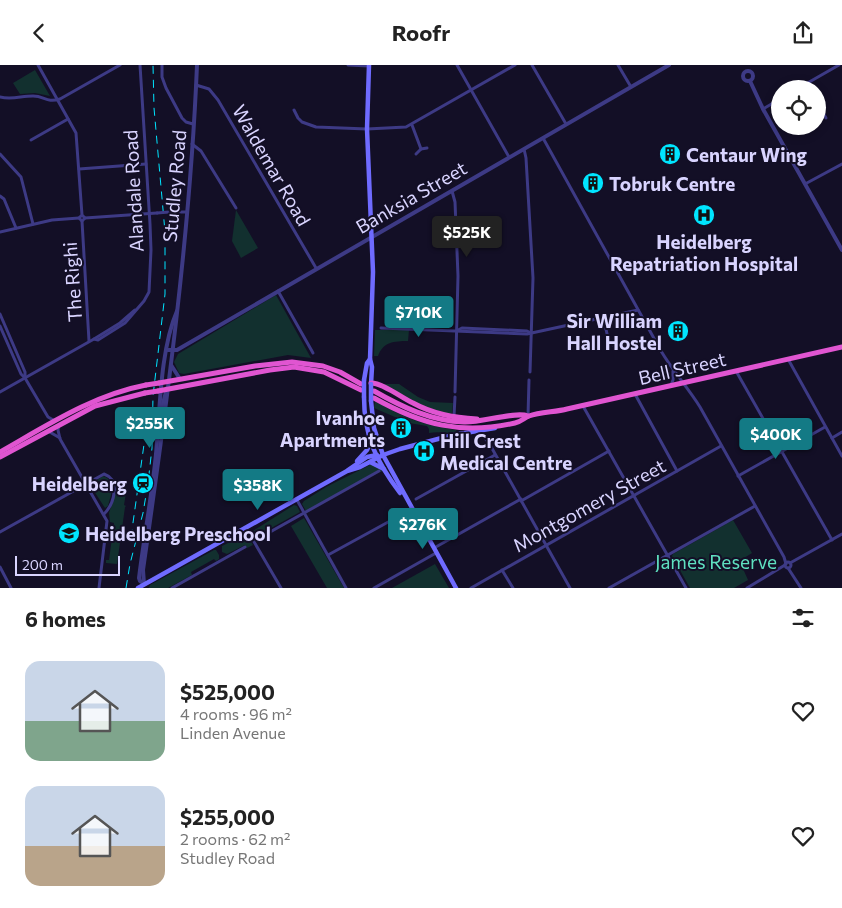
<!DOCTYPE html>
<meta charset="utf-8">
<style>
:root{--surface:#fff;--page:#f2f2f2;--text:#222;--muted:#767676;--accent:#137a85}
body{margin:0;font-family:Commissioner,sans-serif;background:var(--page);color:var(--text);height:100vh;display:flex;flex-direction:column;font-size:19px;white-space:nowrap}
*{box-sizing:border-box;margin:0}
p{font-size:16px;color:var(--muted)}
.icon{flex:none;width:28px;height:28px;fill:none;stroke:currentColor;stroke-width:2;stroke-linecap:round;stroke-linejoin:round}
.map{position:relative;height:523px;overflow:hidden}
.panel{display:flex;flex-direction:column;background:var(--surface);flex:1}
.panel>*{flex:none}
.tools{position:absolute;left:771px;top:15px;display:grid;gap:10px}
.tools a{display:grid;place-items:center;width:55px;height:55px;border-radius:50%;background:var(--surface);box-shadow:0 2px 8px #0003;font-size:25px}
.scale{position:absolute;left:15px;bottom:12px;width:105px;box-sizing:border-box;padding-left:5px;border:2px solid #d9d4ff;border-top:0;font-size:14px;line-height:18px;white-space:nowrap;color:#d9d4ff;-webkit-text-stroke:4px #130f26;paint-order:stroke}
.price{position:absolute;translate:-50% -42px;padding:0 11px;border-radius:5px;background:var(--accent);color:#fff;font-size:16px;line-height:32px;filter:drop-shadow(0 1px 2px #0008)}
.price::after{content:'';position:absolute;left:50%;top:30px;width:15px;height:11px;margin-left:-8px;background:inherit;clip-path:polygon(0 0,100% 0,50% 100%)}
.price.selected{background:#222;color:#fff}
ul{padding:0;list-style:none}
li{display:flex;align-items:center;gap:15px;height:125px;padding:0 25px}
li span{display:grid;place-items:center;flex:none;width:140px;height:100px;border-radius:15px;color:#555}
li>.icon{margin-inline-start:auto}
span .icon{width:60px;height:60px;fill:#fffc;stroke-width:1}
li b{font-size:21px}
h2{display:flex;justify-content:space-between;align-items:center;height:60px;padding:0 25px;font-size:21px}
header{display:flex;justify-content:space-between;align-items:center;height:65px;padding:0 25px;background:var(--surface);font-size:22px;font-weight:700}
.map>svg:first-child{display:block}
</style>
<header><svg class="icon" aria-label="back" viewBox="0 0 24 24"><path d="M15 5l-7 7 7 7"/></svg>Roofr<svg class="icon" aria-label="share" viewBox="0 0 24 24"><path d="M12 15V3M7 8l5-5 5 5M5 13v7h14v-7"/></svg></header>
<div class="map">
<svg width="842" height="523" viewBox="0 0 842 523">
<rect width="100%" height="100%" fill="#130f26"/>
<g fill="#12302f">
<polygon points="35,5 50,31 35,28 20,29 13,18"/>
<polygon points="236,145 258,183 241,193 232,176"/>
<polygon points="276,230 311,293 288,290 184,309 179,308 174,297 178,289"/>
<path d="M375,265H409L408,276C394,276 383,277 378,291H374Z"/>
<polygon points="383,319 399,319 418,332 430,337 453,338 452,348 450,349 422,341"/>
<path d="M375,336C404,353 423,360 456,365L457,367C446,369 440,366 429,368V364L427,361L409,358L374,343Z"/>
<polygon points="372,399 383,406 380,407 379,405 306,446 302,439 304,436 326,422"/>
<path d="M103,411C117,416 111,430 108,441L105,443L90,420Z"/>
<polygon points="116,426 126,428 124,440 126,441 125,442 117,499 106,498 106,495 109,495 114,458 110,457 109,448"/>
<polygon points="294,440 297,441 300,447 255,472 253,466"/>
<polygon points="304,453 344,523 327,523 291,461"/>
<polygon points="733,455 752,488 744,493 744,506 748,515 734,523 690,523 672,491 673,489"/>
<polygon points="244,470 248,471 253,480 247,483 245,480 227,489 222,487 222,481"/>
<polygon points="214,485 216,485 219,490 219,494 216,496 214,494 191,507 192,510 168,523 149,523 150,520"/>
<polygon points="435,499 449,523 392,523"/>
</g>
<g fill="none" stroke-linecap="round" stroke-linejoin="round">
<g stroke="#3d3a85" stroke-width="3">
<polyline points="38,0 76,68 82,150 85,153 82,156 79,153 82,150"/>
<polyline points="162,0 162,12 166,23 182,53 186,57 193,59"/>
<polyline points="348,0 369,1"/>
<polyline points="457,0 509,92"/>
<polyline points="532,0 566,59"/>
<polyline points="618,0 631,22"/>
<polyline points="806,19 809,24"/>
<polyline points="196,20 209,24 218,35 316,203"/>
<polyline points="797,24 839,0"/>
<path d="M0,32C12,35 21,31 33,31C45,31 46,38 60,34L120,0"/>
<polyline points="818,39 826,53"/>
<polyline points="763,44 780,34"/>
<polyline points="294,45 298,53 302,57 316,62 367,64 406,62 515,0"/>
<polyline points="412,60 421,84 416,89"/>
<path d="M543,73L661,286C673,306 688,323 700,342L784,492L786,499"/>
<polyline points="31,75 68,54"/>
<polyline points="192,79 201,86 236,143"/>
<polyline points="421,84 427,83"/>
<polyline points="524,84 526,93 533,213 530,307"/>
<polyline points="0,89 21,112 33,159"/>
<polyline points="79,104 146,99"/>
<polyline points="805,119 842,99"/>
<polyline points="452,126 455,137 458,211 455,327"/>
<polyline points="0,131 4,134 16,163"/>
<polyline points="169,147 186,147"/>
<polyline points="85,153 157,148"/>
<polyline points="82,156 89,276"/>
<polyline points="0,167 52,155 79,153"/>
<polyline points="278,226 313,288"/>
<polyline points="0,249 25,307 25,312"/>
<polyline points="603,252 609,277 613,280"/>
<polyline points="0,261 21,309 25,313 48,352 55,356"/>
<polyline points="381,263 527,269 638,245"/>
<polyline points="458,265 462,263 527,266 531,268"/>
<polyline points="94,274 98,275 125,258 144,236 149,227 151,185 150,159 140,0"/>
<polyline points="788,294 842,391"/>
<polyline points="736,306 832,475"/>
<polyline points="671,320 673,315 673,306"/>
<polyline points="0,327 94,274 120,258 135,245"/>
<polyline points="635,329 677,406"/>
<polyline points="583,341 686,523"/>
<polyline points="454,351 455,332"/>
<polyline points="528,351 529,315"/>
<polyline points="59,360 58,365 60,374 107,456 99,523"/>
<polyline points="48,366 60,373"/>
<polyline points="479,366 489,378 570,523"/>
<polyline points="832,373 842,367"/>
<polyline points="738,411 825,362"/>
<polyline points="416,434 495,390"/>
<polyline points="297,435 346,523"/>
<polyline points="521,436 609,386"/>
<polyline points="246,463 281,523"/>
<path d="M0,467L104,409C121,415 114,439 104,449"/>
<polyline points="254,476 379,406"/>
<polyline points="434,483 521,434"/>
<polyline points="328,490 401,450"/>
<circle cx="788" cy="500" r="3"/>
<polyline points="790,498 842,469"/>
<polyline points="0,502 11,523"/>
<polyline points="788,503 801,523"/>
<polyline points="502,505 513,523"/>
<polyline points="172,523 245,482"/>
<polyline points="374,523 436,488"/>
<polyline points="471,523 721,381"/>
<polyline points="609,523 755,441"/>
<polyline points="747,523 785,500"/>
</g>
<g stroke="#3d3a85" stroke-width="4">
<circle cx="748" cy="11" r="5"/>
<polyline points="750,16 763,44 842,185"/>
<polyline points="167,285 177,285 669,0"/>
<polyline points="171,300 180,314"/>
<polyline points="160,350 167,323"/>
<path d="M144,519L143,505C167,338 190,170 197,0"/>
<path d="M144,519L140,516L139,513C144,472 152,430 156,389C160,346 160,285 177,246"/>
</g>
<g stroke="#6f6bff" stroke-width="4.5">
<polyline points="369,0 367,64 373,207 370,294 372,302 371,319"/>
<polyline points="364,315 367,298 370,294"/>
<path d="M364,332C364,371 376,396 400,428"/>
<polyline points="371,336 374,363 383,390 456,523"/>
<polyline points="357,396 367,385 370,378"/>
<polyline points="370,397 384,404"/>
<polyline points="348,405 367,392 377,390"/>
<polyline points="138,523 347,406 360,402 383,390 400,384 453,370 495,363"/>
</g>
<g stroke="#e055d1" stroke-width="5">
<polyline points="159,318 255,301 292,297 323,301 340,307 361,319"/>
<path d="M371,318C383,318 402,333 413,338C433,349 455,353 477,354"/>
<polyline points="158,326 270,305 294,302 324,307 361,325"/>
<path d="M374,326C402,342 431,356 464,357C480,358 516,346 528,351"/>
<path d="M374,333C422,360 461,370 515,358C521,357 524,353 529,351C540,347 556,347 567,344L842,282"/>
<path d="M0,387C46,361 93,330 146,320"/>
<polyline points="0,392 95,341 145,328"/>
</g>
<g stroke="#00e5ff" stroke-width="1" stroke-dasharray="8 6" stroke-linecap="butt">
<polyline points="131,472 147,358"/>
<polyline points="126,523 130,499 143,448 148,418 152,383 153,331 165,229 165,167 154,43 153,0"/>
</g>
<polyline stroke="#3d3a85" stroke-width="3" points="157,148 169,147"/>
<g stroke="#6f6bff" stroke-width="4.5">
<polyline points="364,332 364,315"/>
<polyline points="371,336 371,319"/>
</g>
<g stroke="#e055d1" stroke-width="5">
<polyline points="146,320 159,318"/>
<polyline points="145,328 158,326"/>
</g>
</g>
<defs>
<g id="building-disc" transform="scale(1.125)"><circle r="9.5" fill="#00e5ff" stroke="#130f26"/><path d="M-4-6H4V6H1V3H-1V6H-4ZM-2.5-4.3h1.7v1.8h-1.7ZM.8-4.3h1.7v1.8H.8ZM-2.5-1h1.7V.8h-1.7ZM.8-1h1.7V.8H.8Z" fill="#111"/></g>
<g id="hospital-disc" transform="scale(1.125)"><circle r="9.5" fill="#00e5ff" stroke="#130f26"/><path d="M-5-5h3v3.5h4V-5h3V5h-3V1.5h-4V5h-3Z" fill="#111"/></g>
<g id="station-disc" transform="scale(1.125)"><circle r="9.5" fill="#00e5ff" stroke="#130f26"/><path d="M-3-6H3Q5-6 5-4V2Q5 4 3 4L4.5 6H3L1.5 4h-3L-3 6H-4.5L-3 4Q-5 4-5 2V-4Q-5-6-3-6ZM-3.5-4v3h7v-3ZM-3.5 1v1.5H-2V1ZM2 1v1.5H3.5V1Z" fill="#111"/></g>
<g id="school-disc" transform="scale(1.125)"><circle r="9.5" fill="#00e5ff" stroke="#130f26"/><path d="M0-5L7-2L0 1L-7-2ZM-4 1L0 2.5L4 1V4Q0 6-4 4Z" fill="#111"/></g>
</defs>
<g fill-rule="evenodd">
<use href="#building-disc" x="670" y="89"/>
<use href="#building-disc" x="593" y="118"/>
<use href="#hospital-disc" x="704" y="150"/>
<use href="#building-disc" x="678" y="266"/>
<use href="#building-disc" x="401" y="363"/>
<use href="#hospital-disc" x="424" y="386"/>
<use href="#station-disc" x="143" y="418"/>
<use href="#school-disc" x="69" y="468"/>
</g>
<g text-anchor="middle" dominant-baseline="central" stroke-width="4" stroke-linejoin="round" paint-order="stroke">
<g font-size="19" font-weight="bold" fill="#d9d4ff" stroke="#130f26" text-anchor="start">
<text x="686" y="89">Centaur Wing</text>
<text x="609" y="118">Tobruk Centre</text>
<text x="704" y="176" text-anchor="middle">Heidelberg<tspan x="704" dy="22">Repatriation Hospital</tspan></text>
<text x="662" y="255" text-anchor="end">Sir William<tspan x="662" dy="22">Hall Hostel</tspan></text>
<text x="385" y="352" text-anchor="end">Ivanhoe<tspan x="385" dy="22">Apartments</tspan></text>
<text x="440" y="375">Hill Crest<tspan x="440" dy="22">Medical Centre</tspan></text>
<text x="127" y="418" text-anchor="end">Heidelberg</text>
<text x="85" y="468">Heidelberg Preschool</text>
</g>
<g font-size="19" fill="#d9d4ff" stroke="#130f26">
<text transform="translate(272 100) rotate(60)">Waldemar Road</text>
<text transform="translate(174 121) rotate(-85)">Studley Road</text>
<text transform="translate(133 126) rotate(-93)">Alandale Road</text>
<text transform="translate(411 132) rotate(-30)">Banksia Street</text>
<text transform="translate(72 217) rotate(-94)">The Righi</text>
<text transform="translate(682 303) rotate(-13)">Bell Street</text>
<text transform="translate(589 440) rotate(-29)">Montgomery Street</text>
</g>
<g font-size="19" fill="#5fe0c0" stroke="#130f26">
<text x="716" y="496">James Reserve</text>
</g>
</g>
</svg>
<div class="tools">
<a><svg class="icon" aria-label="locate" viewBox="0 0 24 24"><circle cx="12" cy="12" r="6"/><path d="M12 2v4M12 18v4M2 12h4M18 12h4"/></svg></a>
</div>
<div class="scale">200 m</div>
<b class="price selected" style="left:467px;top:193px">$525K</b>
<b class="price" style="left:419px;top:273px">$710K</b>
<b class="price" style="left:150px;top:384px">$255K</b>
<b class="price" style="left:776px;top:395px">$400K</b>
<b class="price" style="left:258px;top:446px">$358K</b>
<b class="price" style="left:423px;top:485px">$276K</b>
</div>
<section class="panel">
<h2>6 homes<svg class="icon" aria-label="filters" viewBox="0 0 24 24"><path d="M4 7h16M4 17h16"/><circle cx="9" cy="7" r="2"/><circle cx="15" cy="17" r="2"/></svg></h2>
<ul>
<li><span style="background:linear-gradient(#c9d6e8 60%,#7fa58c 0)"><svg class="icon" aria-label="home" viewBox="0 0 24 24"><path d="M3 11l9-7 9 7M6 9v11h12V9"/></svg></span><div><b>$525,000</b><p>4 rooms · 96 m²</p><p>Linden Avenue</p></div><svg class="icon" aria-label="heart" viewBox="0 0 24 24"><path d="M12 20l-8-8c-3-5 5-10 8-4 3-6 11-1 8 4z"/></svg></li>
<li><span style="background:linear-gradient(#c9d6e8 60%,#b9a48a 0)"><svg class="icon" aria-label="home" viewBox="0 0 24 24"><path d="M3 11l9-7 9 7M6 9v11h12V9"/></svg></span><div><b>$255,000</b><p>2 rooms · 62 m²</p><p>Studley Road</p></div><svg class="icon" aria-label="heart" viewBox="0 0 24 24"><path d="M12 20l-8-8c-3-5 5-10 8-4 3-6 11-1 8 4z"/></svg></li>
</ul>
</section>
